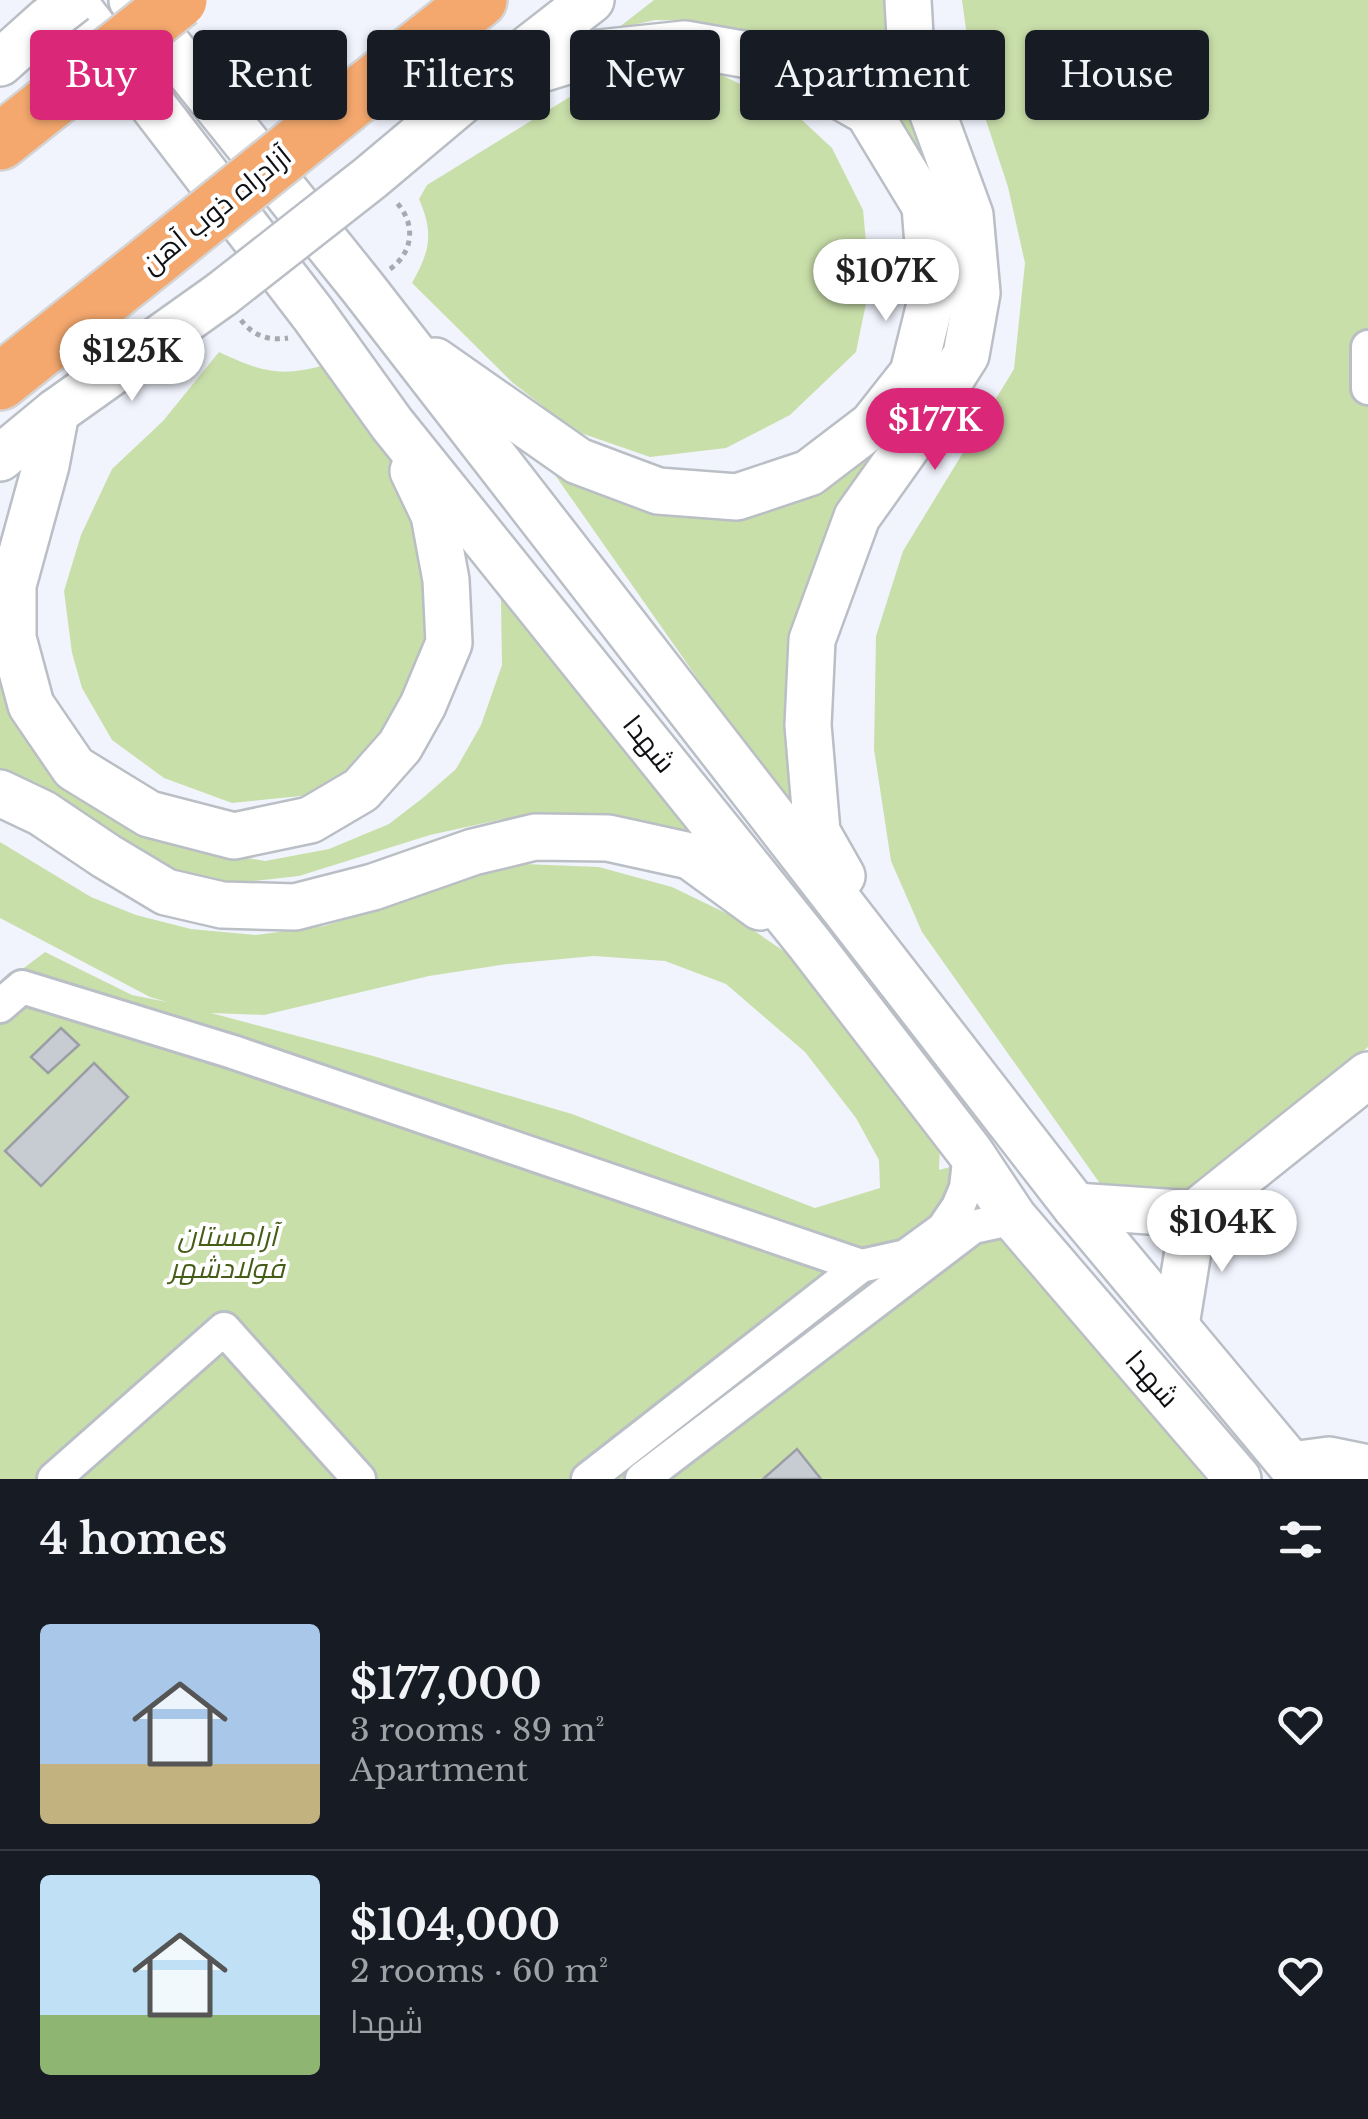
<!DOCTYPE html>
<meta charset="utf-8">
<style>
:root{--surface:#171b24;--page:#242831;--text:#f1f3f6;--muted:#9ea1a6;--line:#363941;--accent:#db2777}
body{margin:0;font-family:"Libre Baskerville",Cairo,serif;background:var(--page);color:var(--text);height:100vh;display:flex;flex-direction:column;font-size:38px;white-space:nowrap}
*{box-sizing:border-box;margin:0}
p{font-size:32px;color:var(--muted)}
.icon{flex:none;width:55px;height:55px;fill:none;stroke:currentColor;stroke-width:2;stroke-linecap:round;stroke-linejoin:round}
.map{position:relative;height:1479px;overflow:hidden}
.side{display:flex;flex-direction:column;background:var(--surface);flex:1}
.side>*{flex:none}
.guide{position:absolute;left:30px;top:30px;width:1310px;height:90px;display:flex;gap:20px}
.price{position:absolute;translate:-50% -85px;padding:0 22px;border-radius:35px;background:#fff;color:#222;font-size:32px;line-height:65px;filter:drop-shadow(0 2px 5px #0008)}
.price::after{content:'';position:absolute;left:50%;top:60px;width:30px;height:22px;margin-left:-15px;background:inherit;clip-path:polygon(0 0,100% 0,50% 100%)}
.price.active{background:var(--accent);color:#fff}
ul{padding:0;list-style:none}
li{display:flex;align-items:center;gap:30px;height:250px;padding:0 40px}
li+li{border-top:2px solid var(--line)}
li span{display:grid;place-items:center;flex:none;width:280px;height:200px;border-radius:10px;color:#555}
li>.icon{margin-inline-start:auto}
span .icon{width:120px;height:120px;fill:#fffc;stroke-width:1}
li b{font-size:42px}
h2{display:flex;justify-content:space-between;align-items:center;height:120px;padding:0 40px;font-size:42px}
.chip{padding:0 35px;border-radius:10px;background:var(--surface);box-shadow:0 2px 8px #0004;font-size:35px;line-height:90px}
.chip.active{background:var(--accent);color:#fff}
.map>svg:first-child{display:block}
</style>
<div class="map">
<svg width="1368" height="1479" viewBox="0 0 1368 1479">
<rect width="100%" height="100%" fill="#f1f4fd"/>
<g fill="#c9dfaa" fill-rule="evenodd">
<polygon points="654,0 887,0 946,198 949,318 793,652 785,715 794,763 791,812 555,475 618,502 684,513 857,456 938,255 810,58 764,35 698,21 655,20 618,28"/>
<polygon points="962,0 1368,0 1368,1047 1187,1190 1106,1192 922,932 891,861 874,749 876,636 903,551 1014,369 1025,263 1008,187 973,81"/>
<path d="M656,68L715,72L788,107L832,148L863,210L870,284L856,352L790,415L726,448L650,457L575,431L513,383L412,283C430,251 434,233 419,199L427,185L594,82Z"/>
<path d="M219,352C262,372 281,378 328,364L399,469L436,562L439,649L373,756L310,795L232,803L164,778L112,740L82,688L72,653L64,591L81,535L112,469L163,421Z"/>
<polygon points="494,541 756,877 581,817 503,819 430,835 299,876 228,884 155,868 0,782 0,651 125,824 192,848 265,861 329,849 389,824 424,797 456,769 481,725 502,665 501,602"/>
<path d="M0,842L91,897L136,915L191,929L256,935L324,926L390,906L449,877L524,864L599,867L672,887L734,917L788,954L838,1001L940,1145L939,1170L965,1163L1205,1479H0V986L45,952L132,995L167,1002L150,997L0,918ZM594,956L665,961L726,984L805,1052L856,1118L879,1160L880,1188L815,1208L572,1114L373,1056L211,1013L264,1015L429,976L507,964Z"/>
</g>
<g fill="#c7cbd2" stroke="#9b9ea5" stroke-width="2.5">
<polygon points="61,1028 79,1045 48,1073 31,1057"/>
<polygon points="94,1063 128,1097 41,1186 5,1151"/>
<polygon points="797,1449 821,1479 763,1479"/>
</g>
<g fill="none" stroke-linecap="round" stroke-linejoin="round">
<g stroke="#babec5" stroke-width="38">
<g id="street">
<polyline points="1368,347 1368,388"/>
<polyline points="0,1006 22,987 233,1052 861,1266"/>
<polyline points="54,1479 224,1329 359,1479"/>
<polyline points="588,1479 861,1266 906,1256 943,1229 958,1207 966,1188 970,1152"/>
<polyline points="642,1479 973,1227 1014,1218"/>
</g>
</g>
<g stroke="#babec5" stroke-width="50">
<g id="secondary">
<polyline points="72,0 313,314 392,424 809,943 970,1152 1014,1218 1238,1479"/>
<polyline points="132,0 363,288 1075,1206 1291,1465 1329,1460 1368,1468"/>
<polyline points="0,63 47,21"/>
<polyline points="501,70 591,0"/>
<polyline points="435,361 578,461 658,491 737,497 809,473 872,425 913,373 932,296 925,206 868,112 777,60 685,44 590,54 476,89"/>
<polyline points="56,412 46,465 13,585 13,638 31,705 74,768 149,814 234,836 310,820 361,790 400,746 423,705 449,643 446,580 434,515 413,471"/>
<polyline points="0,458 56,412 222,294"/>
<polyline points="0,793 42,813 106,856 166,892 222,905 295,907 373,887 473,852 535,837 608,838 690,856 760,907"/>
<polyline points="842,876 817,832 808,725 812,640 857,517 916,434 966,355 977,293 970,215 911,54 908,0"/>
<polyline points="1075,1206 1194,1214"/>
<polyline points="1194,1214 1368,1075"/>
<polyline points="1176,1325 1194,1214"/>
</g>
</g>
<g stroke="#d4d4d5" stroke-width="60">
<g id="highway">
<polyline points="346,105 479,0"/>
<polyline points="0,142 78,80"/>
<polyline points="0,382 152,261"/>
</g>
</g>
<g stroke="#a6a9b0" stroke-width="5" stroke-dasharray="5 5" stroke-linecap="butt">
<path d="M390,269C414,252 416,223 396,202"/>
<path d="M241,320C253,336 269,341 288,338"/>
</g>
<use href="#street" stroke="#fff" stroke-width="32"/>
<use href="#secondary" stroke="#fff" stroke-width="45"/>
<use href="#highway" stroke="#f4a86e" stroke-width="55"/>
<g stroke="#babec5" stroke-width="50" stroke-linecap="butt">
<g id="secondary-bridge">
<polyline points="47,21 74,0"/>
<polyline points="222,294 370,178 476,89"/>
</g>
</g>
<g stroke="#d4d4d5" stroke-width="60" stroke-linecap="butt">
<g id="highway-bridge">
<polyline points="78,80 179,0"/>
<polyline points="152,261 346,105"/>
</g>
</g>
<use href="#secondary-bridge" stroke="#fff" stroke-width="45"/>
<use href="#highway-bridge" stroke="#f4a86e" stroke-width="55"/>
</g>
<g text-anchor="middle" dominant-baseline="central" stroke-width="8" stroke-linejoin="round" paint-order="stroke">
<g font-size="28" fill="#0f1013" stroke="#fff">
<text transform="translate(216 210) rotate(-39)">آزادراه ذوب آهن</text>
<text transform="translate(649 744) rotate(51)">شهدا</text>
<text transform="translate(1152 1379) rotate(49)">شهدا</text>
</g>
<g font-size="28" font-style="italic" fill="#455d17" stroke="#fff">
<text x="227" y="1236">آرامستان<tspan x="227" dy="32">فولادشهر</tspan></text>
</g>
</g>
</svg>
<b class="price" style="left:886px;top:324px">$107K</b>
<b class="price" style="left:132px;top:404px">$125K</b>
<b class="price active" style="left:935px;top:473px">$177K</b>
<b class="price" style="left:1222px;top:1275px">$104K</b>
<div class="guide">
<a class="chip active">Buy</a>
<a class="chip">Rent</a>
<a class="chip">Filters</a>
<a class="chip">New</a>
<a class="chip">Apartment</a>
<a class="chip">House</a>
</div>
</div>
<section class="side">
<h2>4 homes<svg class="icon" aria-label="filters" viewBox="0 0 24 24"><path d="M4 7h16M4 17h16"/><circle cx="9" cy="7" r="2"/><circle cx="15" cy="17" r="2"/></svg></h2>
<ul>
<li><span style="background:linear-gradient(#a9c7e8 70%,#c2b280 0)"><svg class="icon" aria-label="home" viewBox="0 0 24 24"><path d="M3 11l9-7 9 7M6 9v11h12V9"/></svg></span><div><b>$177,000</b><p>3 rooms · 89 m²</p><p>Apartment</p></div><svg class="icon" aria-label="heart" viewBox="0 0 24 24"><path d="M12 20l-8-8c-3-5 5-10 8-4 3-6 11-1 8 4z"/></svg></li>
<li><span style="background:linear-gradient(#bfe0f5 70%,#8fb573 0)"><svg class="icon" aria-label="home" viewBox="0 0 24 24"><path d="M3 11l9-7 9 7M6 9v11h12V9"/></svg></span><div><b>$104,000</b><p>2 rooms · 60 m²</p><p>شهدا</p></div><svg class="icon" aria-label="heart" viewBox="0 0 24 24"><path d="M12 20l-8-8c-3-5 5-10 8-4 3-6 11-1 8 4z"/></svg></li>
</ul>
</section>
